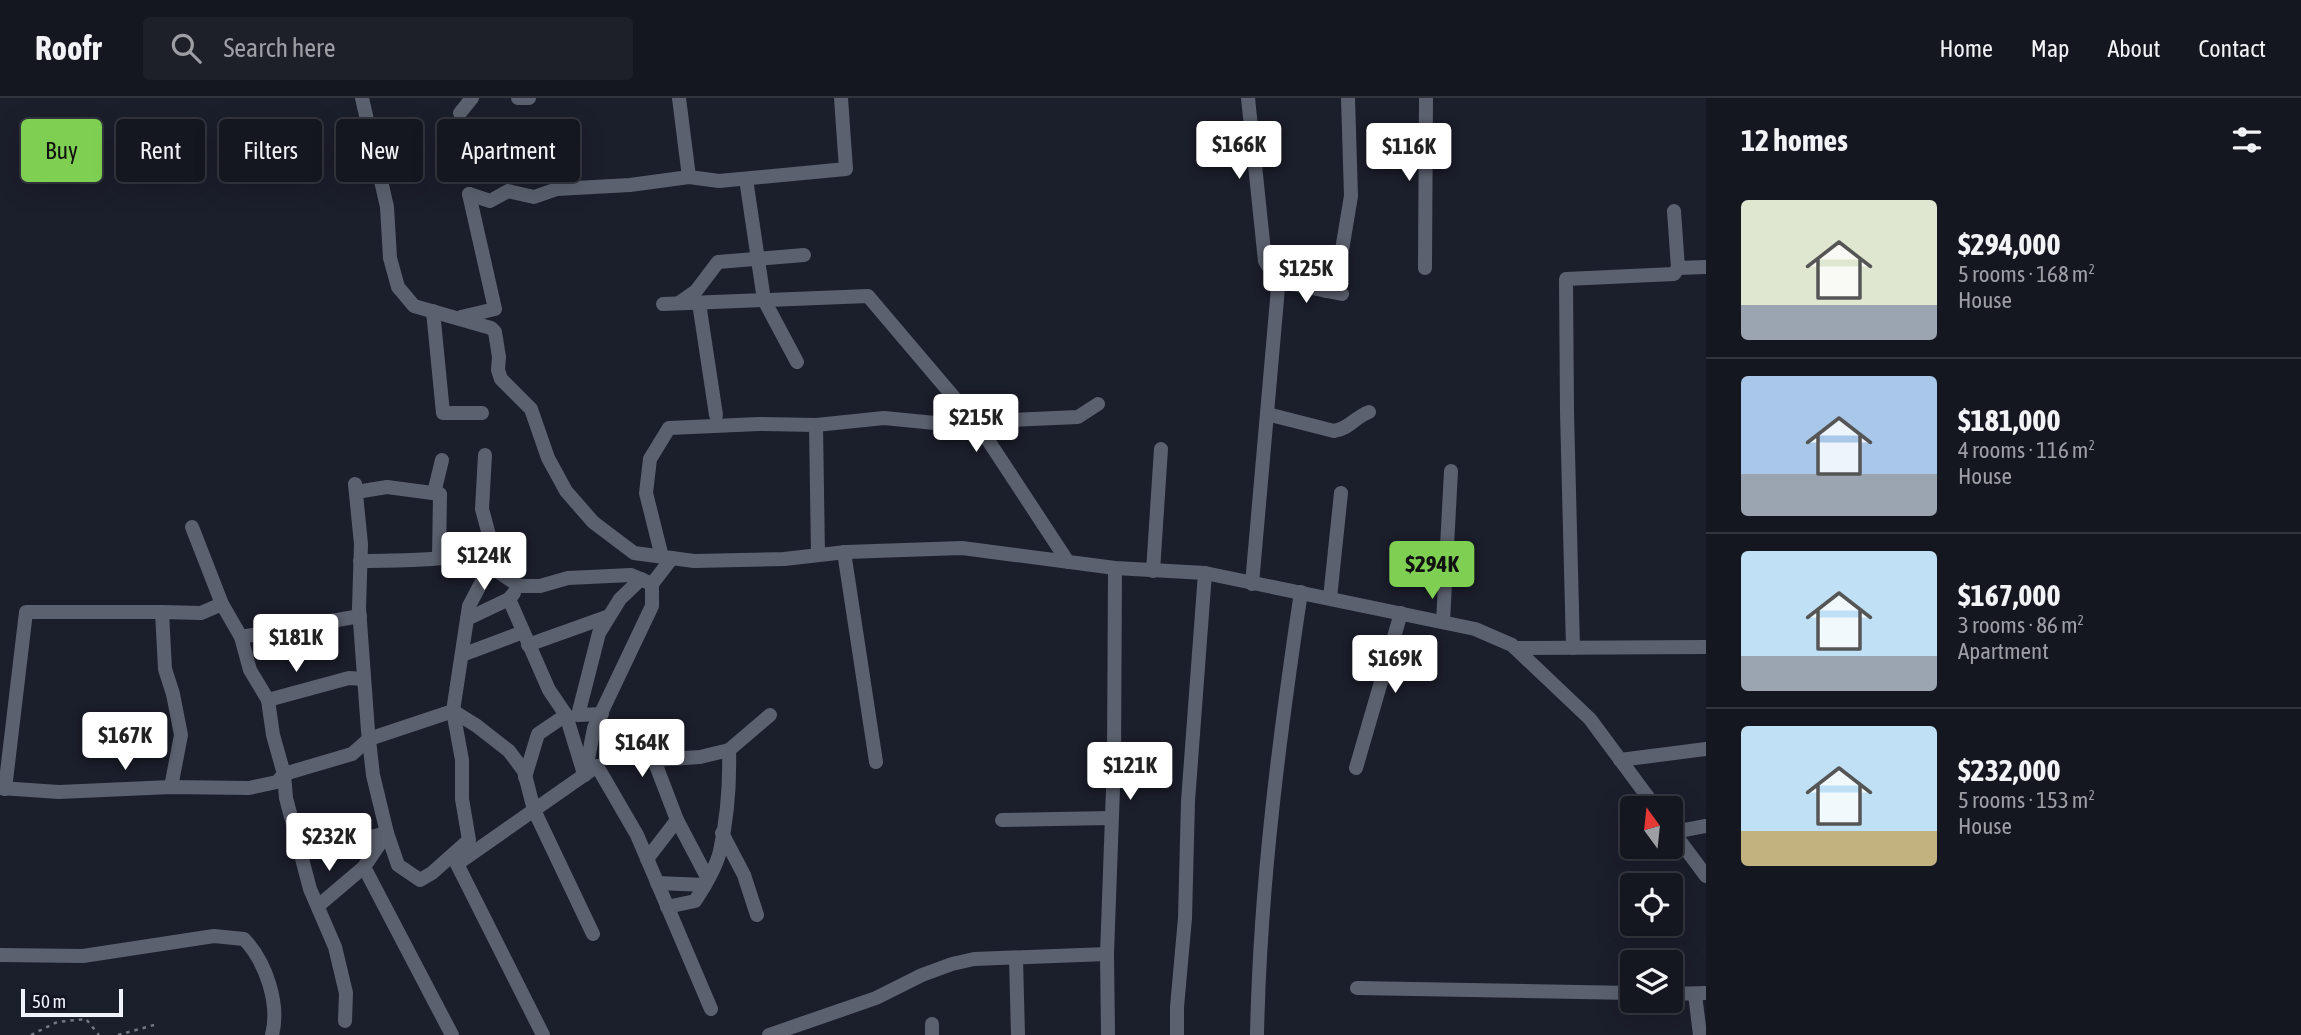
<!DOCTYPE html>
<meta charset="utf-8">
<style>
:root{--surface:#141620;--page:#1d1f29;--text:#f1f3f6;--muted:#9d9fa5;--line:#33353e;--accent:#7fd052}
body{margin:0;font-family:"Asap Condensed",sans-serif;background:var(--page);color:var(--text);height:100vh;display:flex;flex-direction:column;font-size:26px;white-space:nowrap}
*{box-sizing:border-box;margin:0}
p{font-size:23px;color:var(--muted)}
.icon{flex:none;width:38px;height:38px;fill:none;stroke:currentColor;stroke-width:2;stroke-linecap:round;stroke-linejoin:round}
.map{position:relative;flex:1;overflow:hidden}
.side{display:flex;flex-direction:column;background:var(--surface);width:595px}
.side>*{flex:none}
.guide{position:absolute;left:21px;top:21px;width:665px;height:63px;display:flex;gap:14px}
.needle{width:46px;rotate:345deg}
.tools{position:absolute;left:1620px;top:698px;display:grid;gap:14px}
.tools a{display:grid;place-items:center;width:63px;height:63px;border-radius:7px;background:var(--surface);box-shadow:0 7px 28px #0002,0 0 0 2px var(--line);font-size:35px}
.scale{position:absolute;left:21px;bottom:18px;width:102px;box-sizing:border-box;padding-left:7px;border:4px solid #f0f3fc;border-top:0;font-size:19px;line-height:24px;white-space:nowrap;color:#f0f3fc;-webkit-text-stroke:5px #121521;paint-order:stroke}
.price{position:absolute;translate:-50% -60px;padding:0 16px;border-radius:7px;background:#fff;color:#222;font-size:23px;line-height:46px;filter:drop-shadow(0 2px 4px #0008)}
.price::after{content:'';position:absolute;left:50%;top:42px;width:21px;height:16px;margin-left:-10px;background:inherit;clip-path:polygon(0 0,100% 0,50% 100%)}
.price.on{background:var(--accent);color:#111}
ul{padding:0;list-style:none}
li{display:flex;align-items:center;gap:21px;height:175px;padding:0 35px}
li+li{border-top:2px solid var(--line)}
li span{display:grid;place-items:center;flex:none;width:196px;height:140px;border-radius:7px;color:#555}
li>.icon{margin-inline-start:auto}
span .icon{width:84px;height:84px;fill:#fffc;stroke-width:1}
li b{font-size:30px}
h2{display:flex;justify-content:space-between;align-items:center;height:84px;padding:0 35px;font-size:30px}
.tag{padding:0 24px;border-radius:7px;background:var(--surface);box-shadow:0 7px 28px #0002,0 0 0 2px var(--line);font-size:24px;line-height:63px}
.tag.on{background:var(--accent);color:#111}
header{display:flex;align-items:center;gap:42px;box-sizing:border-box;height:98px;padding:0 35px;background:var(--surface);border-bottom:2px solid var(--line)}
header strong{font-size:33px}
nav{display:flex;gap:38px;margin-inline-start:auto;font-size:24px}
.search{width:490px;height:63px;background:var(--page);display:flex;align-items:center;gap:18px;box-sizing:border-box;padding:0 24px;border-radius:7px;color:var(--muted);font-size:26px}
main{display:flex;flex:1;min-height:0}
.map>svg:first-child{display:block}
</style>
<header>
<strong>Roofr</strong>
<div class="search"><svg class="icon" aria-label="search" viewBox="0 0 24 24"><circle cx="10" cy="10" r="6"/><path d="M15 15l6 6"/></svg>Search here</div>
<nav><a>Home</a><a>Map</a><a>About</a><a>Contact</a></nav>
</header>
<main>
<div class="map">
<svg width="1706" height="937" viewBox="0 0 1706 937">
<rect width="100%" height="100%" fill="#1b1e2b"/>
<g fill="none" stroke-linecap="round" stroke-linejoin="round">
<g stroke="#747783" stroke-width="2.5" stroke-dasharray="3.5 5" stroke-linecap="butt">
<polyline points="31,937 57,924 86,921 99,937"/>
<polyline points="118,937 154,927"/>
</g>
<g stroke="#5c616f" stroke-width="14">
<polyline points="362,0 387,109 390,160 398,189 414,208 491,230 495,234 499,259 498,272 501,281 531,311 548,360 566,393 593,424 634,455 694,463 784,461 846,454 962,450 1115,470 1205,475 1475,531 1512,547 1590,621 1656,710"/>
<polyline points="518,0 529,0"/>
<polyline points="1248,0 1265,163 1268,168 1275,171 1278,190 1252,486"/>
<polyline points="460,15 472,0"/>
<polyline points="689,79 719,83 846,71 841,0"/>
<polyline points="746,81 764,202 797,264"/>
<polyline points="469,96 490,103 508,93 534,99 557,91 630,87 689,79 679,0"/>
<polyline points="1674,113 1678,170 1706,169"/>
<polyline points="1425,170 1426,0"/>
<polyline points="1277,183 1342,196"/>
<polyline points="1326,193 1342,152 1351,98 1348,0"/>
<polyline points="679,205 696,193 718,164 804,157"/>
<polyline points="699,205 716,317"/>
<polyline points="663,206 868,198 980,330 1068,464"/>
<polyline points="433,213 443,315 482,315"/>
<polyline points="461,219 495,211 469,96"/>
<path d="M1267,316L1334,333C1349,331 1355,319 1369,314"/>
<polyline points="816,327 818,457"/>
<polyline points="356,394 387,389 440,396 439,460"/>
<polyline points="434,395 442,362"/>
<polyline points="192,429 222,506 241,539 360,518"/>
<polyline points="844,454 876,664"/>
<polyline points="662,459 646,395 650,361 669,330 759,326 816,327 884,320 976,329 987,323 1078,319 1098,306"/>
<path d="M360,463C400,462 441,464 479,453L489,437L482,411L485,357"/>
<polyline points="490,468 519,488 540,488 568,480 631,477 652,486 672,460"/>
<polyline points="1153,473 1161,351"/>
<polyline points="1330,500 1341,395"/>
<polyline points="509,501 549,592 566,617 584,676"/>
<polyline points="467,521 509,501 514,495"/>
<polyline points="1443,524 1451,373"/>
<polyline points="241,539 250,572 268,602 349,580 364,581"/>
<polyline points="528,547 609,518"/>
<polyline points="1515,550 1706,549"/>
<polyline points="1573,550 1567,314 1566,181 1674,176 1678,170"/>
<polyline points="462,557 523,534"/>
<polyline points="268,602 273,637 284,676 352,656 369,641 453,613 469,508 490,468 489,437"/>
<polyline points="453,613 477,628 509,653 524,673 534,712 593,836"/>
<polyline points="602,616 578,617 599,535 620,501 641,481"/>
<polyline points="1620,662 1706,651"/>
<polyline points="1356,670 1401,515"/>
<polyline points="284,676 286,700 310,791 335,849 346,895 345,923"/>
<polyline points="585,677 594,630 652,508 652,486"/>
<polyline points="525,679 538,636 566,617"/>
<polyline points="171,689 181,637 173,596 165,571 162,514 201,515 222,506"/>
<polyline points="0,690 59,694 171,689 249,690 277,684 284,676"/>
<polyline points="5,691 26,514 162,514"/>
<polyline points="1002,722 1111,720"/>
<polyline points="1671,731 1706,778"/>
<polyline points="1674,734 1706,728"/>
<polyline points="722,735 744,777 757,817"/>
<polyline points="300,755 387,735 398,767 420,782 432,775 469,742 462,701 462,662 453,613"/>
<polyline points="647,761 677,722"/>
<polyline points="364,769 452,937"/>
<polyline points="708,781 677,722 654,662 700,659 729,652"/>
<polyline points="657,785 705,787"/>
<polyline points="318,808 364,769 387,735 373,677 368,633 359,510 361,446 355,386"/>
<path d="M667,809L695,803C705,788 716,770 720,753C727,721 730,685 729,652L770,617"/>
<path d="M0,857L83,858L214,838L244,841C266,864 280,906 272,937"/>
<polyline points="1016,861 1018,937"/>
<polyline points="1357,890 1633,895"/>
<polyline points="1671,896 1706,895"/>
<polyline points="1695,896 1700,937"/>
<polyline points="543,937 457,766 597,668 637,737 711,911"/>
<polyline points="769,937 876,900 922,877 952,866 974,861 1107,856"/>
<polyline points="932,937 932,926"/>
<polyline points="1108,937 1107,856 1114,663 1115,470"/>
<polyline points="1177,937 1177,909 1185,820 1188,703 1205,475"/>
<path d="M1257,937C1260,788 1279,641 1301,494"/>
</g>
</g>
</svg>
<div class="tools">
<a><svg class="needle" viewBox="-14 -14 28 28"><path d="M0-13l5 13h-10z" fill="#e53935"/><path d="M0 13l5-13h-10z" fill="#9d9fa5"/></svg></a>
<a><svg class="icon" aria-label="locate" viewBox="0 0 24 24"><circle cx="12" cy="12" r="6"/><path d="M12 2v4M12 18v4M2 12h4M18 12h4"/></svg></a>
<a><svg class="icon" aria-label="layers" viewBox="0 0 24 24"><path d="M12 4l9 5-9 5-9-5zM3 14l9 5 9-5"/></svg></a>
</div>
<div class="scale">50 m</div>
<b class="price" style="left:1239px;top:83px">$166K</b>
<b class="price" style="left:1409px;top:85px">$116K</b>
<b class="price" style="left:1306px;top:207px">$125K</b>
<b class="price" style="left:976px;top:356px">$215K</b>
<b class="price" style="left:484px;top:494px">$124K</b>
<b class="price on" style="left:1432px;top:503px">$294K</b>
<b class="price" style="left:296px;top:576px">$181K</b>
<b class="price" style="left:1395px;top:597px">$169K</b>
<b class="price" style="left:125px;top:674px">$167K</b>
<b class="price" style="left:642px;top:681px">$164K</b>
<b class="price" style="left:1130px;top:704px">$121K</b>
<b class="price" style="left:329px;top:775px">$232K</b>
<div class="guide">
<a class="tag on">Buy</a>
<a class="tag">Rent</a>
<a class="tag">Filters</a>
<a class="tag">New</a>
<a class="tag">Apartment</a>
</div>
</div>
<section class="side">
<h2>12 homes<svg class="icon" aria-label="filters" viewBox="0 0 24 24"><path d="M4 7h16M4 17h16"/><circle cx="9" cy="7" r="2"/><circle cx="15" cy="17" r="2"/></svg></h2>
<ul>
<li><span style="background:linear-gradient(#dfe7d0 75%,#9aa5b1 0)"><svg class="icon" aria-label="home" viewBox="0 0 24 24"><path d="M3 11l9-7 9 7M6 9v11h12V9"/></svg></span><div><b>$294,000</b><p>5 rooms · 168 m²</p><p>House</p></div></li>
<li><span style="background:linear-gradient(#a9c7e8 70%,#9aa5b1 0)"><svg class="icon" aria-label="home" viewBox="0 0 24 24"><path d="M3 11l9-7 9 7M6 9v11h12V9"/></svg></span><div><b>$181,000</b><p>4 rooms · 116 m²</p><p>House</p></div></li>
<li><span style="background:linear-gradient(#bfe0f5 75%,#9aa5b1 0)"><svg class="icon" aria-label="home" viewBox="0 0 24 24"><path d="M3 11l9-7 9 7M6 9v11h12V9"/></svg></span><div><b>$167,000</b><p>3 rooms · 86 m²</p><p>Apartment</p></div></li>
<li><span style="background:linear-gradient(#bfe0f5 75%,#c2b280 0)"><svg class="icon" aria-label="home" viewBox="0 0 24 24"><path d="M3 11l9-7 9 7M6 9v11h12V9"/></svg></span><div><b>$232,000</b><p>5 rooms · 153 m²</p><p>House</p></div></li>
</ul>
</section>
</main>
